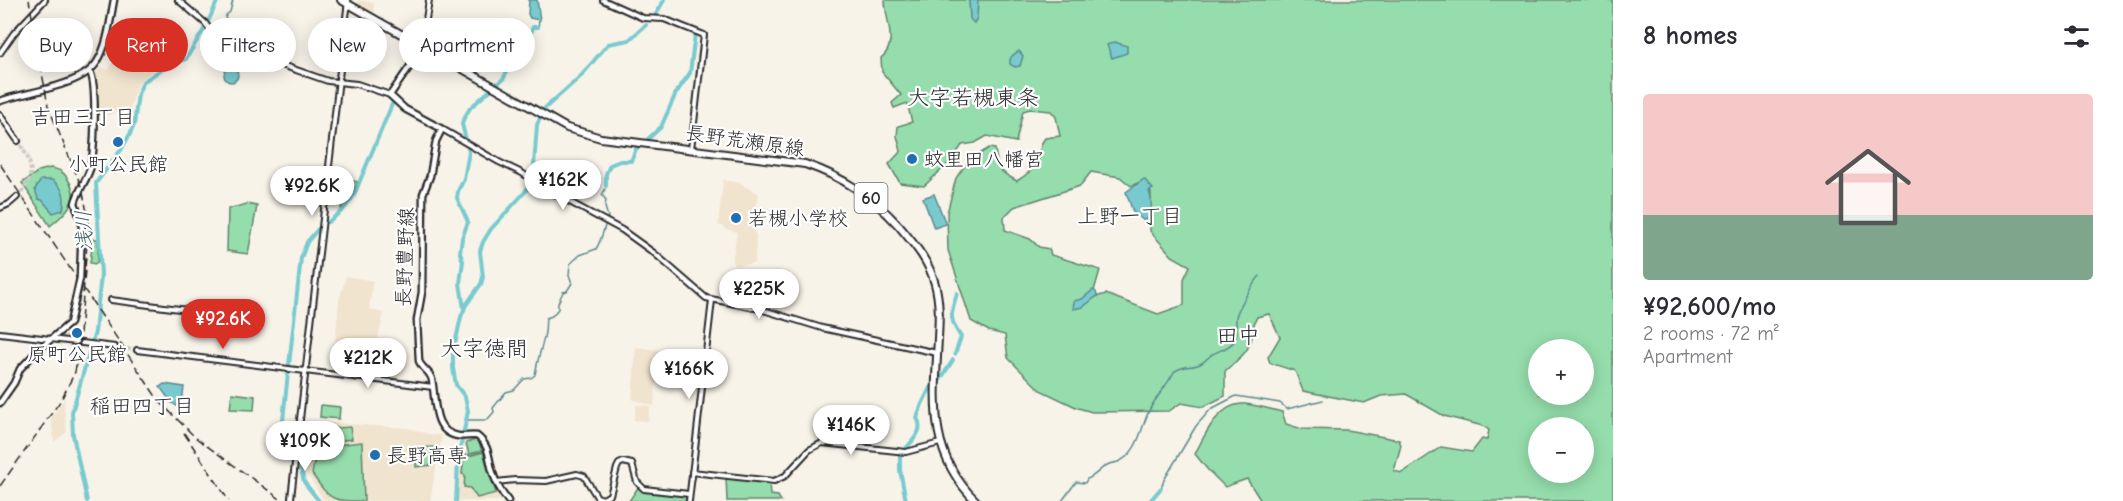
<!DOCTYPE html>
<meta charset="utf-8">
<style>
:root{--surface:#fff;--page:#f7f7f7;--text:#2b2b33;--muted:#7c7c81;--line:#e1e1e2;--accent:#d93025}
body{margin:0;font-family:"Comic Neue","Klee One",sans-serif;background:var(--page);color:var(--text);height:100vh;display:flex;flex-direction:column;font-size:22px;white-space:nowrap}
*{box-sizing:border-box;margin:0}
p{font-size:20px;color:var(--muted)}
.icon{flex:none;width:33px;height:33px;fill:none;stroke:currentColor;stroke-width:2;stroke-linecap:round;stroke-linejoin:round}
.map{position:relative;flex:1;overflow:hidden}
.drawer{display:flex;flex-direction:column;background:var(--surface);width:510px}
.drawer>*{flex:none}
.top-card{position:absolute;left:18px;top:18px;width:570px;height:54px;display:flex;gap:12px}
.controls{position:absolute;left:1528px;top:339px;display:grid;gap:12px}
.controls a{display:grid;place-items:center;width:66px;height:66px;border-radius:50%;background:var(--surface);box-shadow:0 3px 15px #0003;font-size:30px}
.price{position:absolute;translate:-50% -51px;padding:0 14px;border-radius:21px;background:#fff;color:#222;font-size:20px;line-height:39px;filter:drop-shadow(0 2px 3px #0008)}
.price::after{content:'';position:absolute;left:50%;top:36px;width:18px;height:14px;margin-left:-9px;background:inherit;clip-path:polygon(0 0,100% 0,50% 100%)}
.price.on{background:var(--accent);color:#fff}
ul{padding:0;list-style:none}
li{display:grid;align-content:center;gap:12px;height:318px;padding:0 30px}
li+li{border-top:2px solid var(--line)}
li span{display:grid;place-items:center;height:186px;border-radius:6px;color:#555}
li>.icon{margin-inline-start:auto}
span .icon{width:108px;height:108px;fill:#fffc;stroke-width:1}
li b{font-size:26px}
h2{display:flex;justify-content:space-between;align-items:center;height:72px;padding:0 30px;font-size:26px}
.tag{padding:0 21px;border-radius:27px;background:var(--surface);box-shadow:0 3px 15px #0003;font-size:21px;line-height:54px}
.tag.on{background:var(--accent);color:#fff}
main{display:flex;flex:1;min-height:0}
.map>svg:first-child{display:block}
</style>
<main>
<div class="map">
<svg width="1613" height="501" viewBox="0 0 1613 501">
<rect width="100%" height="100%" fill="#f8f3e9"/>
<filter id="ink" filterUnits="userSpaceOnUse"><feTurbulence type="fractalNoise" baseFrequency=".0167" numOctaves="2"/><feDisplacementMap in="SourceGraphic" scale="12" xChannelSelector="R" yChannelSelector="G"/><feConvolveMatrix kernelMatrix="1 2 1 2 8 2 1 2 1" color-interpolation-filters="sRGB"/></filter>
<g filter="url(#ink)">
<g fill="#f0e4cf">
<polygon points="358,0 374,3 374,13 357,5"/>
<polygon points="116,52 145,63 153,70 137,85 129,113 119,110 109,115 98,113 95,75 101,67 109,70"/>
<polygon points="723,180 740,183 759,194 753,214 753,229 756,236 755,263 734,266 732,261 737,232 725,229 725,227 718,225"/>
<polygon points="346,276 373,281 369,309 384,313 376,348 335,343 339,300"/>
<polygon points="636,347 659,350 654,406 632,399"/>
<polygon points="65,398 64,408 67,432 54,442 51,418"/>
<polygon points="636,405 650,406 648,421 634,420"/>
<polygon points="319,422 408,428 432,435 442,435 430,501 326,501 323,499 307,474"/>
<polygon points="475,437 479,439 487,451 490,474 498,496 502,501 457,501 460,461 465,439"/>
</g>
<g fill="#95ddac" stroke="#60846c" stroke-width="1.5" fill-rule="evenodd">
<path d="M885,0H1613V501H1261L1247,479L1225,487L1207,469L1195,454C1204,436 1219,402 1245,404C1257,405 1270,409 1282,412L1286,424L1302,429L1347,430L1399,440L1401,445L1394,471L1402,473L1441,447L1472,452L1482,439L1487,440L1489,430L1483,426L1444,416L1406,394L1381,396L1364,403L1303,391L1295,371L1270,363L1268,357L1280,337L1269,314L1257,317C1252,325 1254,332 1251,341C1247,354 1235,362 1225,371V396L1203,407L1181,403L1169,411L1092,412L1078,408L1040,390L1008,358L1005,335L989,331L971,321L948,250L947,213L956,178L968,161L989,148L995,149C998,170 998,171 1017,181C1025,176 1034,170 1038,161C1042,151 1037,149 1045,138L1060,136L1056,117L1051,111L1030,109L1023,111L1016,142L987,136L975,143L962,145L952,160L924,186L900,183L889,164L901,151L897,136L898,126L912,122L907,103L894,108L892,103L901,95L882,72L881,58C899,44 885,20 885,0ZM1091,172L1120,177L1131,186L1140,182L1147,184L1151,193L1150,231L1172,256L1190,266L1184,279V305L1158,314L1106,294L1092,298L1100,270L1051,255L1049,249L1039,247L1030,239L1005,230L1004,217L1014,207L1080,186ZM1539,350H1584V394H1539ZM1539,428H1584V472H1539Z"/>
<path d="M50,168C60,169 65,173 69,181C81,200 65,214 50,226L22,183L39,171Z"/>
<polygon points="344,179 358,182 348,202 341,210"/>
<polygon points="247,204 257,206 248,254 227,251 228,209"/>
<polygon points="93,239 98,239 98,261 95,264 90,263"/>
<polygon points="232,393 255,396 254,410 230,409"/>
<polygon points="321,405 340,407 339,419 320,417"/>
<polygon points="350,427 352,439 318,443 317,430"/>
<polygon points="835,430 848,432 848,443 833,441"/>
<polygon points="478,439 482,451 469,454 466,443"/>
<path d="M362,442L364,501C331,501 331,501 312,474L317,447Z"/>
<polygon points="436,447 433,465 416,467 416,448"/>
<polygon points="483,452 496,493 477,498 470,488 464,487 465,475 462,474 464,455 469,456"/>
<polygon points="726,477 769,483 770,495 778,496 781,501 727,501"/>
<polygon points="639,486 644,490 685,495 687,501 629,501"/>
</g>
<g fill="#79cacf" stroke="#5a8a8d" stroke-width="1.5">
<polygon points="529,0 537,0 540,20 530,18 528,14"/>
<polygon points="969,0 978,0 977,18 974,23 970,19"/>
<polygon points="1115,42 1127,46 1127,53 1112,58 1107,45"/>
<path d="M1019,51L1023,56L1020,66L1015,67L1010,64C1009,56 1013,55 1019,51Z"/>
<circle cx="231" cy="75" r="7"/>
<path d="M1144,179L1153,189L1149,191C1152,199 1153,212 1147,219L1143,220L1133,212L1126,192Z"/>
<path d="M41,180H52C63,188 66,194 63,210L53,213L42,200L38,199L35,189Z"/>
<polygon points="934,194 946,224 934,228 923,198"/>
<polygon points="1093,290 1096,292 1097,296 1083,307 1073,309 1074,301 1082,299"/>
<polygon points="164,384 184,387 181,409 171,402 160,387"/>
</g>
<g fill="none" stroke-linecap="round" stroke-linejoin="round">
<g stroke="#5a8a8d" stroke-width="1.5">
<polyline points="224,27 226,15 230,12 233,0"/>
<polyline points="538,27 539,20"/>
<path d="M467,420H487L494,412L493,408L506,392L514,390L524,379L531,378L535,375C537,362 541,350 544,337C546,331 545,325 546,318L552,316L558,309V303L563,292L567,291L572,283L569,275L570,264L580,255L596,249C602,240 604,227 608,217L605,207L606,200L602,195L605,189"/>
<polyline points="1161,488 1164,480 1196,426 1211,409 1236,396 1280,403 1287,409 1323,400"/>
<path d="M1062,501L1076,482L1085,483L1087,479C1096,476 1100,468 1109,464C1110,464 1118,462 1118,462C1140,453 1141,424 1151,407C1158,395 1167,385 1174,372C1182,365 1192,368 1200,364C1204,362 1208,358 1211,355C1219,350 1229,349 1235,340C1239,333 1235,324 1236,317C1238,308 1254,282 1260,276"/>
</g>
<g stroke="#79cacf" stroke-width="4">
<polyline points="655,16 664,0"/>
<polyline points="648,139 661,127 676,93 690,73 695,34"/>
<polyline points="606,186 606,174 610,165 620,161 631,161 636,149 641,146"/>
<polyline points="328,222 343,210 354,195 393,102"/>
<polyline points="464,309 460,283 463,261 460,253 462,238 468,222 457,198 458,191 464,179 469,152 462,124 463,120 470,108 504,78 519,39 525,34 531,33 533,27 538,27"/>
<path d="M955,354L961,337C948,318 951,314 957,293"/>
<polyline points="289,365 301,258 307,242 318,229"/>
<polyline points="940,380 953,360"/>
<path d="M905,450C912,440 925,431 917,418L922,404L931,386"/>
<polyline points="285,454 281,439 288,373"/>
<polyline points="900,455 900,470 906,501"/>
<polyline points="301,469 304,482 319,501"/>
<polyline points="87,501 73,435 72,412 95,332 101,275 96,183 121,150 130,134 134,125 138,94 143,82 159,71 186,59 206,26 218,0"/>
<polyline points="456,501 458,460 468,411 465,397 456,385 453,368 453,353 461,317 466,305 481,284 483,277 480,251 483,242 491,229 525,192 533,179 537,125 544,109 581,76 608,44 629,40 646,25"/>
<polyline points="1150,501 1161,488"/>
</g>
<g stroke="#cfcbc3" stroke-width="4" stroke-dasharray="4 2" stroke-linecap="butt">
<path d="M17,197C37,176 33,164 18,141"/>
<polyline points="115,347 137,350"/>
<polyline points="293,501 293,498"/>
</g>
<g stroke="#2b2b2b" stroke-width="8">
<g id="tertiary">
<polyline points="178,0 204,22"/>
<polyline points="603,0 643,18 664,19 704,35 691,149"/>
<polyline points="205,23 219,42 241,51 328,81 357,84 390,95"/>
<polyline points="422,45 429,0"/>
<polyline points="0,53 14,33 45,0"/>
<polyline points="0,115 18,141"/>
<polyline points="442,129 499,162 522,173 551,192 622,230 654,253 706,298 760,309 822,328 937,353"/>
<polyline points="0,208 9,204 17,197"/>
<polyline points="111,300 195,311"/>
<polyline points="0,333 76,342"/>
<polyline points="82,343 115,347"/>
<polyline points="137,350 433,387"/>
<polyline points="692,472 774,481 785,476 809,450 822,443 906,452 940,443"/>
<polyline points="496,482 515,480 546,481 577,474 584,476 597,497 603,499 610,495 617,468 619,464 623,462 632,464 637,482 644,489 689,494"/>
<polyline points="291,498 348,0"/>
<polyline points="689,501 712,300"/>
</g>
</g>
<g stroke="#2b2b2b" stroke-width="9">
<g id="secondary">
<path d="M422,46L415,59L390,95L405,109L442,129L436,141L430,176L423,194L422,292L417,320L419,361C422,369 431,372 432,380C436,400 432,432 458,436C464,437 471,435 477,436C490,446 488,456 492,470C495,481 501,492 508,501"/>
<path d="M0,101C26,92 83,86 97,62C108,45 110,20 114,0"/>
<path d="M80,278L82,224L75,203C78,191 86,181 90,169C95,153 97,83 90,72"/>
<polyline points="0,403 14,383 20,369 37,351 70,323 77,292"/>
</g>
</g>
<g stroke="#2b2b2b" stroke-width="10">
<path id="primary" d="M341,0L567,128L601,138L805,164C843,177 872,196 899,226C914,244 929,261 935,284C940,302 939,320 938,338C935,400 927,453 976,501"/>
</g>
<use href="#tertiary" stroke="#fff" stroke-width="4"/>
<use href="#secondary" stroke="#fff" stroke-width="4.5"/>
<use href="#primary" stroke="#fff" stroke-width="6"/>
<g stroke="#2b2b2b" stroke-width="1.5" stroke-dasharray="9 4.5" stroke-linecap="butt">
<polyline points="0,164 159,401 196,438 283,501"/>
<polyline points="184,433 229,501"/>
<polyline points="0,486 61,400 75,372 79,348 88,230 88,217 82,188 48,106 29,0"/>
</g>
<g stroke="#2b2b2b" stroke-width="9" stroke-linecap="butt">
<polyline id="secondary-bridge" points="77,292 80,278"/>
</g>
<use href="#secondary-bridge" stroke="#fff" stroke-width="4.5"/>
</g>
</g>
<g fill="#1f6fb2" stroke="#fff" stroke-width="2">
<circle cx="118" cy="142" r="6"/>
<circle cx="912" cy="159" r="6"/>
<circle cx="736" cy="218" r="6"/>
<circle cx="77" cy="333" r="6"/>
<circle cx="375" cy="455" r="6"/>
</g>
<g text-anchor="middle" dominant-baseline="central" stroke-width="4.5" stroke-linejoin="round" paint-order="stroke">
<rect fill="#fff" stroke="#6b6b6b" stroke-width="1.5" x="854.5" y="183" width="33" height="30" rx="4.5"/>
<g font-size="18" font-weight="bold" fill="#2b2b2b">
<text x="871" y="198">60</text>
</g>
<g font-size="20" fill="#2b2b2b" stroke="#fff">
<text transform="translate(745 141) rotate(8)">長野荒瀬原線</text>
<text transform="translate(405 257) rotate(-88)">長野豊野線</text>
</g>
<g font-size="20" fill="#2b2b2b" stroke="#fff" text-anchor="start">
<text x="924" y="159">蚊里田八幡宮</text>
<text x="118" y="164" text-anchor="middle">小町公民館</text>
<text x="748" y="218">若槻小学校</text>
<text x="77" y="354" text-anchor="middle">原町公民館</text>
<text x="387" y="455">長野高専</text>
</g>
<g font-size="21" fill="#2b2b2b" stroke="#fff">
<text x="83" y="117">吉田三丁目</text>
<text x="1130" y="216">上野一丁目</text>
<text x="142" y="406">稲田四丁目</text>
</g>
<g font-size="21" font-style="italic" fill="#466364" stroke="#fff">
<text transform="translate(84 231) rotate(-93)">浅川</text>
</g>
<g font-size="22" fill="#2b2b2b" stroke="#fff">
<text x="973" y="98">大字若槻東条</text>
<text x="1238" y="336">田中</text>
<text x="484" y="349">大字徳間</text>
</g>
</g>
</svg>
<div class="controls">
<a>+</a>
<a>−</a>
</div>
<b class="price" style="left:563px;top:211px">¥162K</b>
<b class="price" style="left:312px;top:217px">¥92.6K</b>
<b class="price" style="left:759px;top:320px">¥225K</b>
<b class="price on" style="left:223px;top:350px">¥92.6K</b>
<b class="price" style="left:368px;top:389px">¥212K</b>
<b class="price" style="left:689px;top:400px">¥166K</b>
<b class="price" style="left:851px;top:456px">¥146K</b>
<b class="price" style="left:305px;top:472px">¥109K</b>
<div class="top-card">
<a class="tag">Buy</a>
<a class="tag on">Rent</a>
<a class="tag">Filters</a>
<a class="tag">New</a>
<a class="tag">Apartment</a>
</div>
</div>
<section class="drawer">
<h2>8 homes<svg class="icon" aria-label="filters" viewBox="0 0 24 24"><path d="M4 7h16M4 17h16"/><circle cx="9" cy="7" r="2"/><circle cx="15" cy="17" r="2"/></svg></h2>
<ul>
<li><span style="background:linear-gradient(#f6c9c9 65%,#7fa58c 0)"><svg class="icon" aria-label="home" viewBox="0 0 24 24"><path d="M3 11l9-7 9 7M6 9v11h12V9"/></svg></span><div><b>¥92,600/mo</b><p>2 rooms · 72 m²</p><p>Apartment</p></div></li>
</ul>
</section>
</main>
